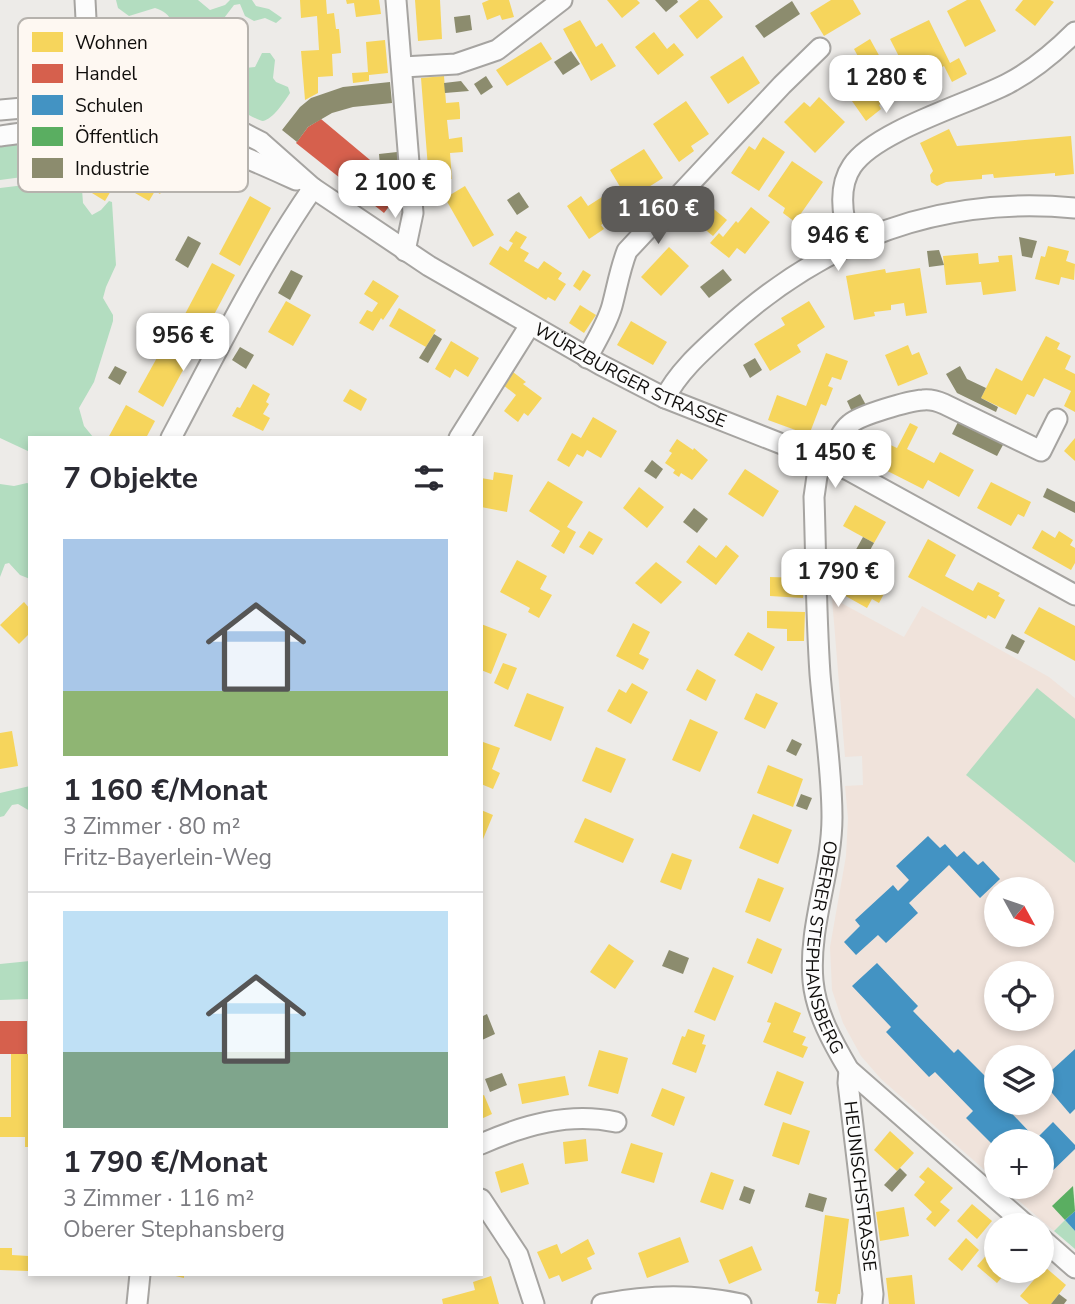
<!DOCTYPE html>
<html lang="de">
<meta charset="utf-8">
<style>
:root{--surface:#fff;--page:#f7f7f7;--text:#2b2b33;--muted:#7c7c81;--line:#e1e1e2;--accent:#5d5b58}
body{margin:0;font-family:"Nunito Sans",sans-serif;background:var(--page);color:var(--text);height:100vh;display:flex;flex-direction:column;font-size:26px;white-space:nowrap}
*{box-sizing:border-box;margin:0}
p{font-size:23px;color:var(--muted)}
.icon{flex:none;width:38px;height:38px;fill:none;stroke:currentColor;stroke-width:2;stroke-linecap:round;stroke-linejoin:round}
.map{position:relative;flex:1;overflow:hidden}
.side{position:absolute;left:28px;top:436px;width:455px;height:840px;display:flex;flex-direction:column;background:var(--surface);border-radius:0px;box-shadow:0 4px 10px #0003}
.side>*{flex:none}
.needle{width:46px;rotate:130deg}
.buttons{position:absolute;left:984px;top:877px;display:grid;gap:14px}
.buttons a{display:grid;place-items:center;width:70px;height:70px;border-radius:50%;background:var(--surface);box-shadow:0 4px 10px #0003;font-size:35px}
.price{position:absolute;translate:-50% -60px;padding:0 16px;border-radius:14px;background:#fff;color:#222;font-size:23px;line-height:46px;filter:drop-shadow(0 2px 4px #0008)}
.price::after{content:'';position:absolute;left:50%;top:42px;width:21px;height:16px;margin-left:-10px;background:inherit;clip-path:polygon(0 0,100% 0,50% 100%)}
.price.on{background:var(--accent);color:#fff}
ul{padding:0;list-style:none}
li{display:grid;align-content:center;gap:14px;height:371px;padding:0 35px}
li+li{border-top:2px solid var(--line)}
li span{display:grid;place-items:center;height:217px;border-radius:0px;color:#555}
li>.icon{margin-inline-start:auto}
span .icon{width:126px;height:126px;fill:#fffc;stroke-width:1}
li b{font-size:30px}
h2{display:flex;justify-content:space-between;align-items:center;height:84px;padding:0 35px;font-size:30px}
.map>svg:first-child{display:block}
</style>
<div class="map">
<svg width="1075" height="1304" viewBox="0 0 1075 1304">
<rect width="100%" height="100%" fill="#edebe8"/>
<path fill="#f0e3db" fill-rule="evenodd" d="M832,598L904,637L922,606L1049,677L1075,698V1231L1065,1220L1054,1231L1003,1187L1041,1186V1141H996V1180L881,1079L861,1056L843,1023L832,990L830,947L846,856L848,818L845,786L863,785L862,756L845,757ZM996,889H1041V934H996ZM996,973H1041V1018H996ZM996,1057H1041V1102H996Z"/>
<g fill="#b3ddc0">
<path d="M116,0H198L210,10L225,5L230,0H252L256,6L269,9L282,18L276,23L265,18L254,21L245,16L240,4L234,5L218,26L217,35C227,40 235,29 246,34L249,38C246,49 236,57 245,68L255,67L262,53H270L275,60L273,78L276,82L288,87L290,93C284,102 273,119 263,121C259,122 204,90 194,85V70L186,68L174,69L163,60L153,44L154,36L171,25C172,15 163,11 155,8L129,16L118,8Z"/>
<path d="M43,140C53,147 50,159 44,168L30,176L0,180V144Z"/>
<polygon points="73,176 75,184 82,189 83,203 92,215 101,210 109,201 112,202 116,265 106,287 103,298 113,315 113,321 94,382 79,408 84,426 93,437 30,438 30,452 0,438 0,188 50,182"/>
<polygon points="27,483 30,484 30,579 20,575 9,563 5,564 0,577 0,484 14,486"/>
<polygon points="1037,688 1075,719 1075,863 966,775"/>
<polygon points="30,786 30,811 18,804 12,805 4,816 0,817 0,793"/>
<polygon points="30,961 30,999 0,1000 0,964"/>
<polygon points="1065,1220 1075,1231 1075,1249 1054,1231"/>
</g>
<g fill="#f6d55c">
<polygon points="300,0 326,0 327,14 334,13 336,29 339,29 341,53 332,54 333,76 318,77 318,93 305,100 301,51 319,50 317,16 301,18"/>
<polygon points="346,0 379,0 381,14 356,17 354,3 347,4"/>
<polygon points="415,0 440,0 442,39 418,41"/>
<polygon points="489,0 509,0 514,17 502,20 500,15 487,20 482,3"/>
<polygon points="607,0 637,0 640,3 622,18"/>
<polygon points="699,0 709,0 723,17 697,39 679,16"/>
<polygon points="831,0 853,0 861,14 824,36 810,13"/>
<polygon points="967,0 980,0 996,31 965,47 947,11"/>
<polygon points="1023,0 1050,0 1054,2 1035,26 1015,10"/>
<polygon points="580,20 596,47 602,43 616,66 591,81 563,29"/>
<polygon points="929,20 950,63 959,58 967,74 952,82 944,66 912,82 890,39"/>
<polygon points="654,32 667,49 674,43 684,55 658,75 635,47"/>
<polygon points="870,39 886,68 897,79 887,88 890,92 888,98 879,105 881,109 866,121 833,74 841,67 848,73 850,72 860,60 854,49"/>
<polygon points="385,40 388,73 369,75 369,81 353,83 352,73 368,72 366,42"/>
<polygon points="541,42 552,59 507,86 496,70"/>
<polygon points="743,56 760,83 728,104 710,77"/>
<polygon points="444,76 446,103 459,102 460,111 460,119 447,120 449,139 462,137 463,152 450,153 452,179 429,181 421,78"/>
<polygon points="819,97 845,122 815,153 784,122 804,102 810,107"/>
<polygon points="686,101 709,134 691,146 694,151 679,162 653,124"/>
<polygon points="949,129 957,146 1071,136 1074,174 1055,176 1055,173 994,178 993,174 982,175 982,179 946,182 937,186 931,182 930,175 933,171 920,143"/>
<polygon points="763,137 785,152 759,191 731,173 749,146 755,150"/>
<polygon points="644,149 663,178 628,200 610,170"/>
<polygon points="139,153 167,169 161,180 167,183 160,194 155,191 149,201 121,185 125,179 122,178 133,157 136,159"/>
<polygon points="792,161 823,182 795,222 783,213 785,208 768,196"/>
<polygon points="94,179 112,189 105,201 87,190"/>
<polygon points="465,186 494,235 473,247 445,198"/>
<polygon points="697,195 727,220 713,236 684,212"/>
<polygon points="250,196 271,208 240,266 219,254"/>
<polygon points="581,196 588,206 602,197 615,216 601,225 604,229 589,239 567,206"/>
<polygon points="751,207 770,222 745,254 737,248 729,258 710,243 719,233 723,237 736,221 738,223"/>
<polygon points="516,231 527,237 520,248 529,253 524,261 538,269 544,261 562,273 558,279 566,284 555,301 548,297 546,300 489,264 500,246 508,251 513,243 509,241"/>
<polygon points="1048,246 1069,251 1066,261 1075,264 1074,280 1061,277 1059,285 1035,279 1041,256 1045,257"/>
<polygon points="669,247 689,266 661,296 641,277"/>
<polygon points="978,253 979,264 999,262 998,256 1012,255 1016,291 983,295 981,282 946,285 943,256"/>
<polygon points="212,263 235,275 207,328 184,316"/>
<polygon points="920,268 927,313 906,316 904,303 891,305 891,310 874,312 875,316 854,320 846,276 885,269 886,273"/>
<polygon points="583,270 591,275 580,291 573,286"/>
<polygon points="373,280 399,296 383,320 381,318 373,331 359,323 367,310 372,312 378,303 364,294"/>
<polygon points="286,301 311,315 293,346 268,332"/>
<polygon points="809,301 825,327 797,345 801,352 770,371 754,344 785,325 781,318"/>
<polygon points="580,305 596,315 584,333 569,323"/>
<polygon points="399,308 436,330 426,347 389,326"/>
<polygon points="631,321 667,342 653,365 617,345"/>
<polygon points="1046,336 1060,343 1057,349 1071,356 1065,369 1075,374 1075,412 1064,406 1071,391 1044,378 1034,397 1027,394 1016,415 981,398 996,368 1022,381"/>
<polygon points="451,341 479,358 468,377 455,369 450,378 435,369"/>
<polygon points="164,345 189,359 163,407 138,392"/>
<polygon points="908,345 912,355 919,352 928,374 898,386 885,355"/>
<polygon points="826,353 848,361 841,380 832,377 828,386 833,388 826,406 821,404 809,435 768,420 777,395 806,406"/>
<polygon points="513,372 526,382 523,384 542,398 528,416 524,413 518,422 504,411 516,395 503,385"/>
<polygon points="253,384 270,394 266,402 269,404 263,414 270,418 263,431 232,416 237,407 240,408"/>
<polygon points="350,389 367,399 361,411 343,401"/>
<polygon points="126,405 155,421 146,438 108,438"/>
<polygon points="593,417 617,431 601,458 587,450 583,457 577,454 569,467 557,460 572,433 581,438"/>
<polygon points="910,423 918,427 907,449 934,463 940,452 974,470 959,497 928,480 923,489 842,448 848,436 852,438 856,429 897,448"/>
<polygon points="1075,438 1075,461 1064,451"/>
<polygon points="677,439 693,450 694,448 708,460 692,480 681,473 679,477 673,473 675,470 665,463 672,453 669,451"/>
<polygon points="745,469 779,491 763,517 728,494"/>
<polygon points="494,472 513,475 507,512 481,507 481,478 493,480"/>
<polygon points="548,481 583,502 567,527 576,532 564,554 551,546 560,531 529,511"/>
<polygon points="991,482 1031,502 1024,517 1018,514 1011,526 977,508"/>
<polygon points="639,487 664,507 647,528 623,508"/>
<polygon points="855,505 886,522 874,543 843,526"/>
<polygon points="1042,530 1055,538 1059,531 1073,540 1070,545 1075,548 1075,563 1071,570 1032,548"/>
<polygon points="589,531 603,539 593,555 579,547"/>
<polygon points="928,539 956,555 945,576 973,591 978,582 1000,593 998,596 1005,600 995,619 988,615 986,619 908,577"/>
<polygon points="699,545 716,558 726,545 739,556 716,585 686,562"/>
<polygon points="517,560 547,576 540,589 552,595 539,618 528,612 530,608 500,592"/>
<polygon points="656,562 682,582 661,604 635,583"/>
<polygon points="855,572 886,590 879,603 872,599 867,608 842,594"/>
<polygon points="770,577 804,578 803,598 770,596"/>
<polygon points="24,602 30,609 30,633 19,644 0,625"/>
<polygon points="1039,607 1075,626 1075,661 1024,633"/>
<polygon points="767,611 805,612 804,641 787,641 787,629 767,628"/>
<polygon points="633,623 650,632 639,654 649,659 643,670 616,656"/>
<polygon points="481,624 507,634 491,674 481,670"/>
<polygon points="748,632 775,647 762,671 734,655"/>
<polygon points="503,663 517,668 508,690 494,683"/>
<polygon points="697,669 716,680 706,701 686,690"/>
<polygon points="632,683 648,692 631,724 607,711 619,689 626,693"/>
<polygon points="527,693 564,707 551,741 514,726"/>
<polygon points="756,693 778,703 765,729 744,719"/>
<polygon points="690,719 718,732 700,772 672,760"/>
<polygon points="12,731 18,766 0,769 0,733"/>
<polygon points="483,742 500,748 492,769 500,773 493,789 481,784 481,747"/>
<polygon points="596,747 626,759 611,793 582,781"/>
<polygon points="768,765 803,779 793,807 757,793"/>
<polygon points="481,810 493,815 481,844"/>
<polygon points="753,814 792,830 778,864 739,848"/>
<polygon points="585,818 634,839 623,863 574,842"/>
<polygon points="672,853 692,860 681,890 660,882"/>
<polygon points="758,878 784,888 770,922 745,912"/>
<polygon points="757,938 782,949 772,974 747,963"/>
<polygon points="609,944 634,961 615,989 590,972"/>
<polygon points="713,967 734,976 715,1021 694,1012"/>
<polygon points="775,1002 801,1013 793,1032 806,1037 802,1045 808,1047 803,1058 763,1042 771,1023 767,1022"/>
<polygon points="688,1029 705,1035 702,1044 706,1045 696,1073 672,1064 682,1036 685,1037"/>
<polygon points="599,1050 628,1058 618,1094 588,1086"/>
<polygon points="11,1054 30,1054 30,1147 25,1147 25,1137 0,1137 0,1117 11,1117"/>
<polygon points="777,1071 804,1082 791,1115 764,1105"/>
<polygon points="565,1076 569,1095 522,1104 518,1084"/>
<polygon points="662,1088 685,1097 674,1126 651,1116"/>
<polygon points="484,1095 492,1114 481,1119 481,1096"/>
<polygon points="783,1122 810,1131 799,1165 772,1156"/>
<polygon points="890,1131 914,1153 897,1171 874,1150"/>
<polygon points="586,1139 588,1161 565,1164 563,1142"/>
<polygon points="631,1143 663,1153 654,1183 621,1173"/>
<polygon points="523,1163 529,1184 501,1193 495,1172"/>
<polygon points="928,1167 953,1188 940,1202 950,1210 935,1227 926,1219 932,1212 914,1195 925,1182 919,1177"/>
<polygon points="711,1172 734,1180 723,1210 700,1202"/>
<polygon points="972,1204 992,1221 977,1239 957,1221"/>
<polygon points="904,1207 909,1236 880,1241 876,1212"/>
<polygon points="825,1215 849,1219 840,1294 838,1294 836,1304 817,1303 819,1292 815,1291"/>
<polygon points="680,1237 689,1262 647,1278 638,1253"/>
<polygon points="966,1238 979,1250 962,1271 948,1259"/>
<polygon points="588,1239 595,1254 587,1258 592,1269 562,1282 559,1275 549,1279 537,1252 557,1244 561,1254"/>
<polygon points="996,1244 996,1270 1008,1270 997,1283 977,1266"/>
<polygon points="752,1246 762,1270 729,1284 719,1260"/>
<polygon points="0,1248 12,1248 12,1255 29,1256 28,1271 0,1270"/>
<polygon points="1045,1267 1066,1285 1051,1304 1029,1304 1020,1296"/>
<polygon points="167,1274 184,1274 184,1278"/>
<polygon points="912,1275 915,1304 889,1304 886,1278"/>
<polygon points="491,1276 499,1304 443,1304 442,1299 475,1290 473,1282"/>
</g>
<g fill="#d6604d">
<polygon points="321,119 388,175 391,204 384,213 296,143 308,127"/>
<rect x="0" y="1021" width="27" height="33"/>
</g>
<g fill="#4393c3">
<polygon points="928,836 940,848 945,844 957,857 964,851 978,865 983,861 1000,879 980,898 949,865 909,903 918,913 886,943 878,935 856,955 844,942 860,926 855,920 893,885 898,891 909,880 896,866"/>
<polygon points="877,963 918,1006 913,1011 954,1053 958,1049 996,1087 996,1102 1001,1102 1036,1139 1053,1122 1075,1145 1075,1149 1041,1182 1041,1141 996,1141 996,1148 966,1118 973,1111 935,1072 929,1077 886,1032 891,1027 852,986"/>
<polygon points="1075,1049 1075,1109 1070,1114 1041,1080"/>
<polygon points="1075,1211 1075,1231 1065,1220"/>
</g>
<polygon fill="#5aae61" points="1073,1186 1075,1211 1065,1220 1052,1206"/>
<g fill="#8c8c6e">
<polygon points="655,0 677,0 678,2 666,12"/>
<polygon points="792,1 800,14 764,38 755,26"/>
<polygon points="470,15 472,30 456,33 454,17"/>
<polygon points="571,51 580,64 563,75 554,62"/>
<polygon points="486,76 493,87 481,95 474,84"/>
<polygon points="461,81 469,91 445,93 444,83"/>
<polygon points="390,82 392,103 353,107 332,113 308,127 297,142 282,130 300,107 311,98 343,87"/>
<polygon points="397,152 399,174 388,175 386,166 380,166 379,154"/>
<polygon points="519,192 529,207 517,215 507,200"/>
<polygon points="188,236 201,243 188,268 175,260"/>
<polygon points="1019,237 1037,241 1032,258 1022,256"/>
<polygon points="939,250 944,265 929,267 927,251"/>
<polygon points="723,269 732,280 709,298 700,287"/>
<polygon points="291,270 303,276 290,300 278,293"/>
<polygon points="434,334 442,339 428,363 419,358"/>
<polygon points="240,347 254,355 246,369 232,360"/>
<polygon points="755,358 762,370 750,378 743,365"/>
<polygon points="115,366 127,372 120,385 108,378"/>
<polygon points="960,366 967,379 986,388 981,398 998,407 996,412 957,393 946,374"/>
<polygon points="860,394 867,407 853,414 847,401"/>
<polygon points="959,420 1004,443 997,456 952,434"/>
<polygon points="652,460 663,469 656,479 644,471"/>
<polygon points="1047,488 1075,502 1075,513 1043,497"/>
<polygon points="694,508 708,519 697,533 683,522"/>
<polygon points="863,537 874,543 864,561 853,555"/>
<polygon points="1012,634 1025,641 1018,654 1005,648"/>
<polygon points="792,739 802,744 796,756 786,751"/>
<polygon points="801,794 812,798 807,810 796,806"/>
<polygon points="669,950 689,958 683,974 662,966"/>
<polygon points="487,1014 495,1034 482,1040 481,1017"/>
<polygon points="502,1073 507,1085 490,1092 485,1079"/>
<polygon points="900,1168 907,1175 892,1192 884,1185"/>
<polygon points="744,1186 755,1190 750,1204 739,1200"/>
<polygon points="809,1193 827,1198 823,1212 805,1207"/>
<polygon points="1059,1294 1067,1300 1064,1304 1051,1304"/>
</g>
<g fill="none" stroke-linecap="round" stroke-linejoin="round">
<g stroke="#a6a4a1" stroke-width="23">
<g id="minor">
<polyline points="85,0 91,114"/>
<polyline points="396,0 413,213 405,251"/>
<polyline points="403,67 456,64 497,50 562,0"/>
<path id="s1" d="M0,110L90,102L149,105L187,112L236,129L261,142L313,188L429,266L601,365L665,398L848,470L1075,595"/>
<path d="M0,136C30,132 61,127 91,126C167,122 229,149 296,180"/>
<path d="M851,244C843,220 837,188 852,166C875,131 968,104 1007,84C1034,70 1054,53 1075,32"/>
<path d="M587,358C596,341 607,324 612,306C617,287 620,269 627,251L782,85L820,48"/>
<path d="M665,398C678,372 702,351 724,331C823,240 940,195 1075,208"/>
<path d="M171,438C216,353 259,266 313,188"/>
<polyline points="459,438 530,325"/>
<path id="s2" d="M823,460L817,476L814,497C816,556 816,615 820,674C824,721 832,770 832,817C832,872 808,926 813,981C816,1013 833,1043 849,1070L1026,1225"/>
<path d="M829,462C835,449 839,433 850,424C860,415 908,401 923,400C931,399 937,401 944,404L1041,451L1057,419"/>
<path id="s3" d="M849,1070L848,1083L873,1294L872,1304"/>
<path d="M481,1144C524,1125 569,1112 616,1122"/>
<polyline points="481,1199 518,1255 534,1304"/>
<polyline points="1041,1238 1075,1268"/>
<polyline points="137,1304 140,1274"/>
<path d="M602,1304C647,1295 696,1294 741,1304"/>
</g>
</g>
<use href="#minor" stroke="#fcfcfc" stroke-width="19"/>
</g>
<g text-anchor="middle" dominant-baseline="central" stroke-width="7" stroke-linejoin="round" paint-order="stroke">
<g font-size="18" fill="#0f0d0b" stroke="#fef8f2">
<text stroke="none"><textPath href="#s1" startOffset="707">WÜRZBURGER STRASSE</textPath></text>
<text stroke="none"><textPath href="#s2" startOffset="492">OBERER STEPHANSBERG</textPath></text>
<text stroke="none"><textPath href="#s3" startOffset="117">HEUNISCHSTRASSE</textPath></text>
</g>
</g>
<rect x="18" y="18" width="230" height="174" rx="10" fill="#fef8f2" stroke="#b6b2ad" stroke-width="2"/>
<rect x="32" y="32" width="31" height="20" fill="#f6d55c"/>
<rect x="32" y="64" width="31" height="19" fill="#d6604d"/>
<rect x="32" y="95" width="31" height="20" fill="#4393c3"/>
<rect x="32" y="127" width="31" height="19" fill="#5aae61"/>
<rect x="32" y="158" width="31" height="20" fill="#8c8c6e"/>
<g font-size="19" fill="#0f0d0b">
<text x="75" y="49">Wohnen</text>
<text x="75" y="80">Handel</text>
<text x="75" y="112">Schulen</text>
<text x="75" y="143">Öffentlich</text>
<text x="75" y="175">Industrie</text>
</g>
</svg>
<div class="buttons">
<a><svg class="needle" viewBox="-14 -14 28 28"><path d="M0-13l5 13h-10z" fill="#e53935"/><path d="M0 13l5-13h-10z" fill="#7c7c81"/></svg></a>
<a><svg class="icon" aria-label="locate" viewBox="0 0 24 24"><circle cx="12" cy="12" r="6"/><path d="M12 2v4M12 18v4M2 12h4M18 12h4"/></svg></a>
<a><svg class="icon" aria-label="layers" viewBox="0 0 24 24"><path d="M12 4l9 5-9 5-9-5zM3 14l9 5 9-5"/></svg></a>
<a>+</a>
<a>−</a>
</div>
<b class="price" style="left:886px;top:115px">1 280 €</b>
<b class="price" style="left:395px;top:220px">2 100 €</b>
<b class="price on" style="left:658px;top:246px">1 160 €</b>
<b class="price" style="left:838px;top:273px">946 €</b>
<b class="price" style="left:183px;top:373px">956 €</b>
<b class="price" style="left:835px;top:490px">1 450 €</b>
<b class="price" style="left:838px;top:609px">1 790 €</b>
<section class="side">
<h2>7 Objekte<svg class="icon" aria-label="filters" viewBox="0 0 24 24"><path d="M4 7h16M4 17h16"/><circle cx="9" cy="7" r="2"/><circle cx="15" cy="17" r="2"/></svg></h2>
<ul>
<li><span style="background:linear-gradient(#a9c7e8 70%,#8fb573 0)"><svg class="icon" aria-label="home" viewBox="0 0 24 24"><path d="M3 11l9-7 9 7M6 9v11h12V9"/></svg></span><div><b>1 160 €/Monat</b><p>3 Zimmer · 80 m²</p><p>Fritz-Bayerlein-Weg</p></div></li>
<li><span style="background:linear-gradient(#bfe0f5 65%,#7fa58c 0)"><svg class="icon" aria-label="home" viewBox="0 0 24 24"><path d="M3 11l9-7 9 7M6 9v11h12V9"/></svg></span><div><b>1 790 €/Monat</b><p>3 Zimmer · 116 m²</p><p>Oberer Stephansberg</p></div></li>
</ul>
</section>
</div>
